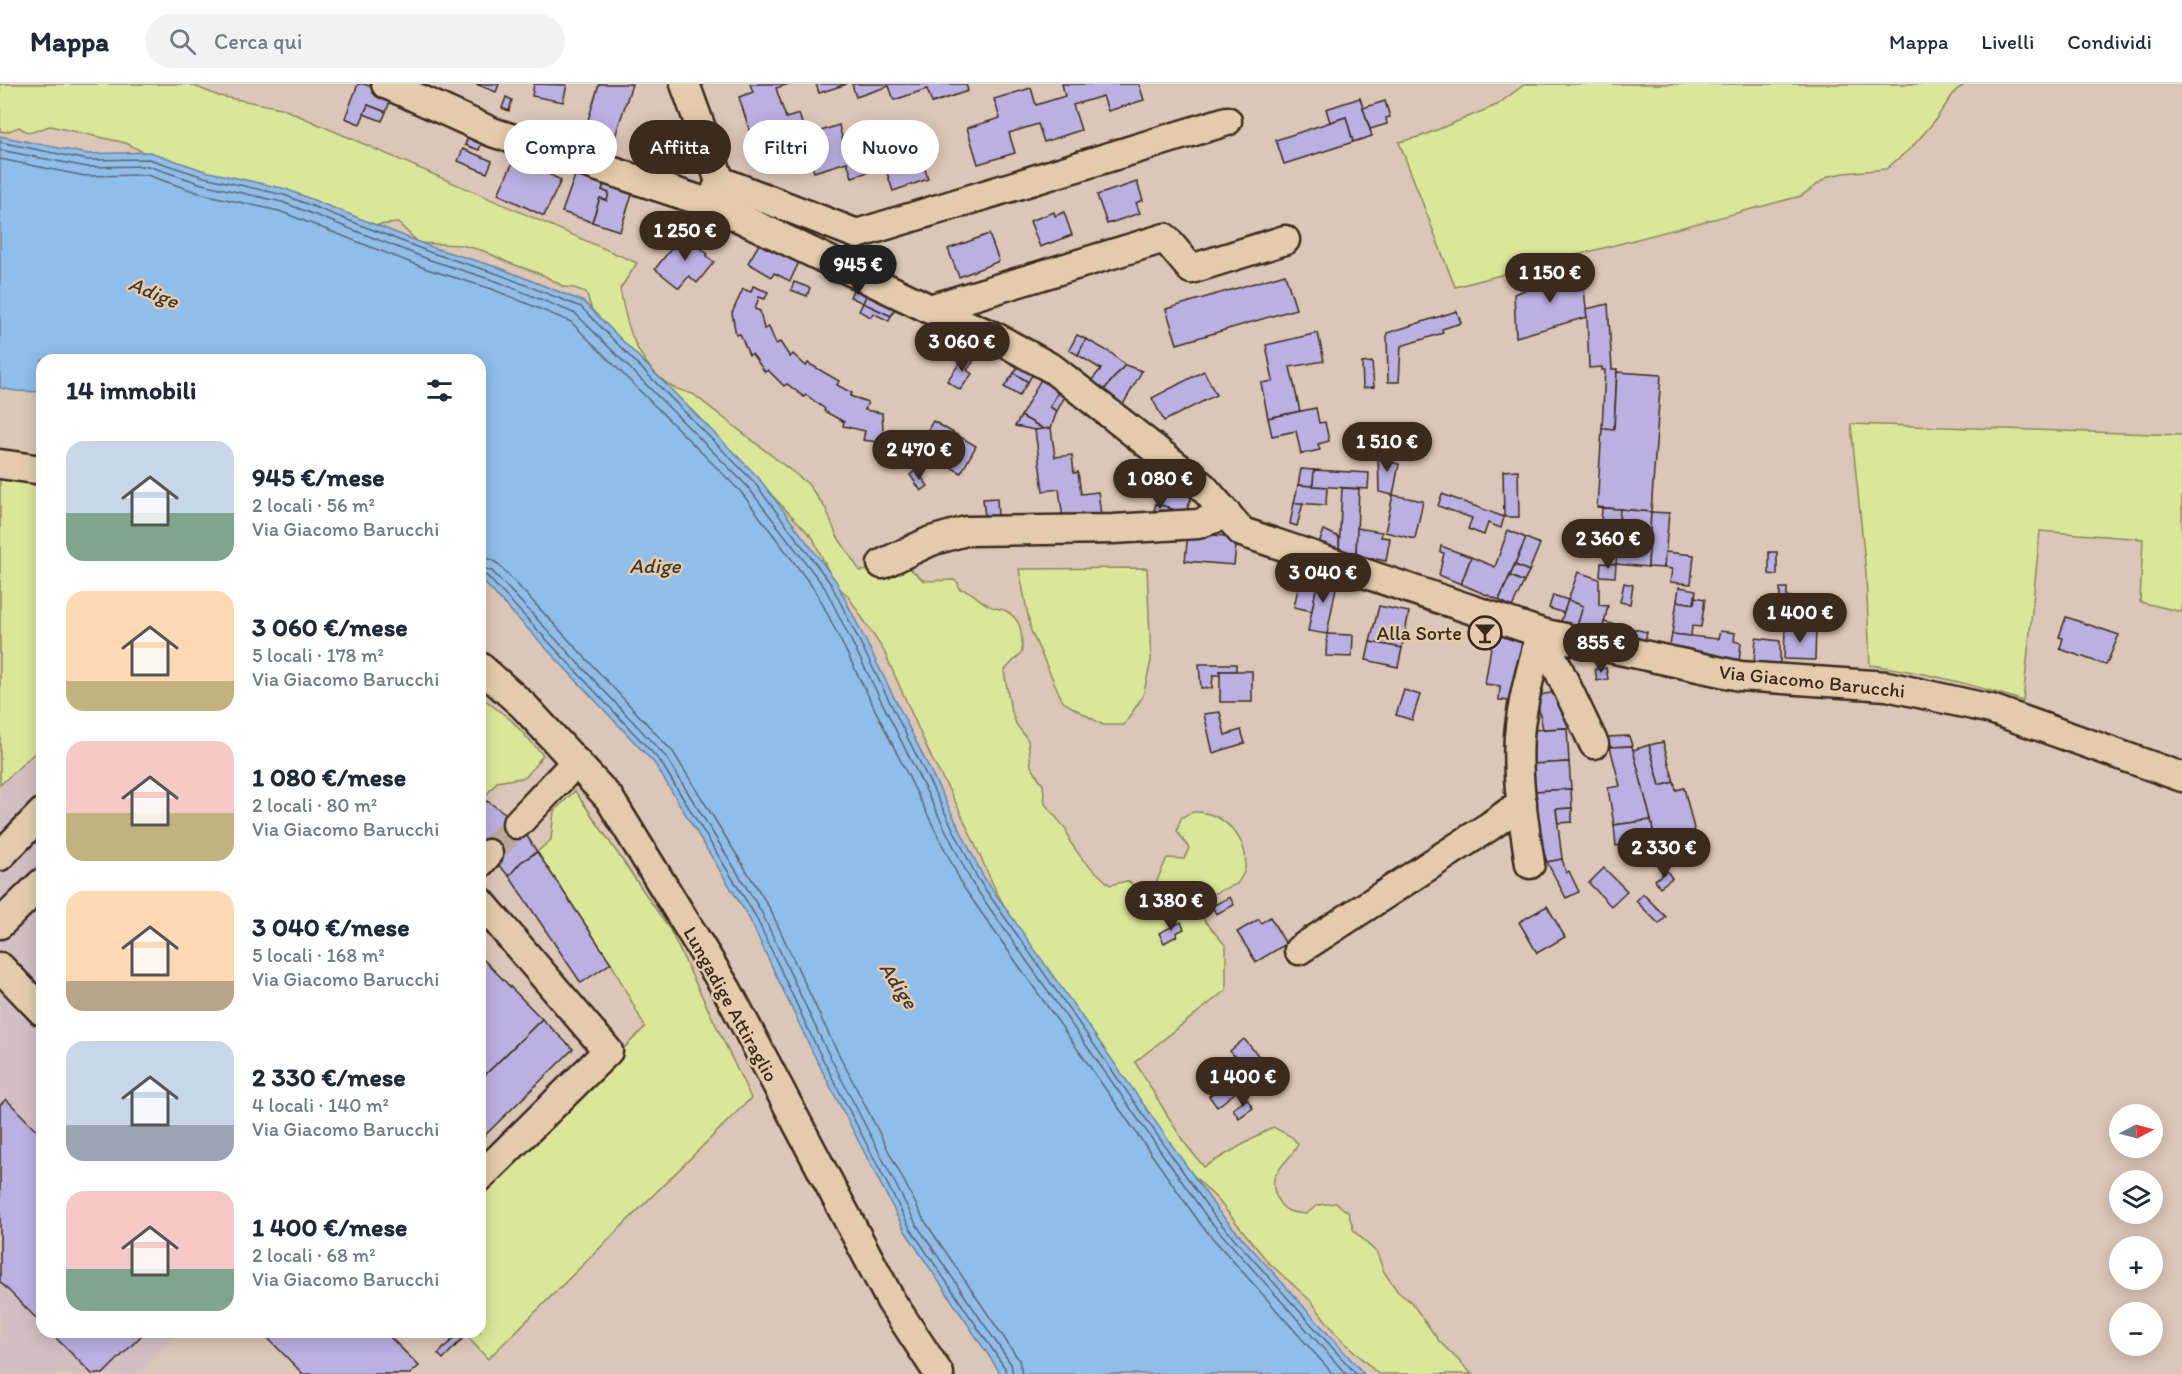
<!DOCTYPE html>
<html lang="it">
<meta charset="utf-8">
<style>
:root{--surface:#fff;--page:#f2f2f3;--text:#1f2937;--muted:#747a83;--line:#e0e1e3;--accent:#3b2a1e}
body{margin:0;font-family:Itim,sans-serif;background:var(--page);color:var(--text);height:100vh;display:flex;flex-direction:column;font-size:22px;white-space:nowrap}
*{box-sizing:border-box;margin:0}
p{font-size:20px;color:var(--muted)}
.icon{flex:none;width:33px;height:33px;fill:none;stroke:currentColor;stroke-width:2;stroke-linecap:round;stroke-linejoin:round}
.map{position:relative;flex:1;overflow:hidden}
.details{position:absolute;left:36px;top:270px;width:450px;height:984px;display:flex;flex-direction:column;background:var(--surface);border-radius:18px;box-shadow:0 3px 15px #0003}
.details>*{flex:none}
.hud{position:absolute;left:504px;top:36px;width:570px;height:54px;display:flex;gap:12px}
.needle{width:39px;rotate:84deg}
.tools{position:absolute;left:2109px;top:1020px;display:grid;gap:12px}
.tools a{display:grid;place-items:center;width:54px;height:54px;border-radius:50%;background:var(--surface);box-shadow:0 3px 15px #0003;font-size:30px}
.price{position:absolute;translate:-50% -51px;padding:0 14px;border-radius:21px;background:var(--accent);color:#fff;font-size:20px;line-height:39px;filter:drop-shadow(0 2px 3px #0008)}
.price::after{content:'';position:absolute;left:50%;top:36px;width:18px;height:14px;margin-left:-9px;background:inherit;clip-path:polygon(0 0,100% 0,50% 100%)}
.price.active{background:#222;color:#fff}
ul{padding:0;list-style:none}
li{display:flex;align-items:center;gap:18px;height:150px;padding:0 30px}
li span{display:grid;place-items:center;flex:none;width:168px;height:120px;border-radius:18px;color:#555}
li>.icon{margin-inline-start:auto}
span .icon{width:72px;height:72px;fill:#fffc;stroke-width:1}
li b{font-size:26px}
h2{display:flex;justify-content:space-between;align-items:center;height:72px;padding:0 30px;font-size:26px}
.pill{padding:0 21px;border-radius:27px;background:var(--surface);box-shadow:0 3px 15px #0003;font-size:21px;line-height:54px}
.pill.active{background:var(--accent);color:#fff}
header{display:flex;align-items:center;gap:36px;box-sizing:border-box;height:84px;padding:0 30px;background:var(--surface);border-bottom:2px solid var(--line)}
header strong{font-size:28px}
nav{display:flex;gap:33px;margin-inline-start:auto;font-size:21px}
.search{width:420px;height:54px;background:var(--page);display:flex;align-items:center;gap:15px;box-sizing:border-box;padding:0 21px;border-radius:33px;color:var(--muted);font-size:22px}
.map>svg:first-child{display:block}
</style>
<header>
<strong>Mappa</strong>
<div class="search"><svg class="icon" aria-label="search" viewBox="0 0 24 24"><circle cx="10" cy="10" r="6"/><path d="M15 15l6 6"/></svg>Cerca qui</div>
<nav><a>Mappa</a><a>Livelli</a><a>Condividi</a></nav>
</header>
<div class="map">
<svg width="2182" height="1290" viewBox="0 0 2182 1290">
<rect width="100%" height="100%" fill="#dcc6b7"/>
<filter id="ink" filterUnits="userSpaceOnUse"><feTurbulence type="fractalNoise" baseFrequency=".0167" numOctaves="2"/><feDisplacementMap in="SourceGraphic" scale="12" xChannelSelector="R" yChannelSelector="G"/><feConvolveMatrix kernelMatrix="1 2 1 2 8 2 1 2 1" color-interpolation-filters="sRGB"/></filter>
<g filter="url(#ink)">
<polygon fill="#d2bfc4" points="42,666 42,1248 179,1248 139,1290 0,1290 0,704"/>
<g fill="#dae79a" stroke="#8a885c" stroke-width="1.5">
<path d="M0,0H189L219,12L281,24L637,179L620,205C626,241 637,281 671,302C677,306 686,308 693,310L808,400L826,425L837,452L860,487L908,483L924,497L954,496L958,499L959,505C972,506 977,515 988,521C993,525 1000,524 1006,527C1023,536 1022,551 1022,568L1004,587L1010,622L1016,640L1028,656L1031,682L1043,701L1045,720L1066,745L1070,758L1083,776L1110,801L1127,797L1151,810L1167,774L1184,775L1189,764L1177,747L1181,734C1185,732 1190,728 1194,728C1222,726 1250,756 1245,783C1245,789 1240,795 1237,800L1190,819L1226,862V906L1135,978L1183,1057L1204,1083L1273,1043L1292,1053L1298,1060C1292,1073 1282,1079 1275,1092C1271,1100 1276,1117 1283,1123C1289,1129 1298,1129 1306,1130L1318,1121L1336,1119L1348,1128L1354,1147L1377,1169L1384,1188L1398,1208L1411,1218L1439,1257L1472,1290H1378L1336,1250L1311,1217L1268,1178L1218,1116L1183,1081L1023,854L996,807L957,721L932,675L884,567L848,512L834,499L813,454L717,354L596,238L586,208L574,204L564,203L543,191L507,178L484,167L461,161L419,159L398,139L376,141L183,89L126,59L50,42L29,49L19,43L6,48L0,47Z"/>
<polygon points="1525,0 1966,0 1956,6 1933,39 1912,63 1886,85 1844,89 1829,92 1801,112 1455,203 1399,58 1422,52 1497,21"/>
<path d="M1851,340L2182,351V528L2140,518L2143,455L2040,447L2023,617C1973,600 1923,588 1870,581L1866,489Z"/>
<polygon points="0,395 42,399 42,662 0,701"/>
<polygon points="1147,484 1151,577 1143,612 1124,641 1103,641 1063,618 1031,547 1019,485"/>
<polygon points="480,612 511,636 543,671 526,693 497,698 484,714 480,710"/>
<polygon points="575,707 670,846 751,1014 488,1275 463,1248 480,1248 480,1108 645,943 611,879 537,768 551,756 554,727"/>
</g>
<polygon fill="#90beea" stroke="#6e8398" stroke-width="1.5" points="0,52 88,70 150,68 205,87 286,105 434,164 500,184 584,218 758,393 836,497 983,792 1219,1128 1364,1290 1001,1290 905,1147 812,967 749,834 655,680 480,494 480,276 42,276 42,308 16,307 0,304"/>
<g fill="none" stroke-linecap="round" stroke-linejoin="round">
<g stroke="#5d6570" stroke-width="1.5">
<polyline points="0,58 88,76 149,75 204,93 284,111 432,169 498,190 581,223 753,397 831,500 978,795 1214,1132 1356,1290"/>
<polyline points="0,66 87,83 148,82 202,100 282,118 430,176 496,197 576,230 747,402 825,504 972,799 1209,1136 1346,1290"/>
<polyline points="0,75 85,92 147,91 199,109 279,127 427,185 492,205 571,238 741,408 817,509 964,804 1202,1142 1333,1290"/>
<polyline points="480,474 490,475 498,480 673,668 769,823 832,957 924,1136 1019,1276 1022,1290"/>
<polyline points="480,483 492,487 666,673 761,827 824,961 916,1140 1011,1280 1013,1290"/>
<polyline points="480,490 487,492 660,677 755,831 817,964 910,1144 1005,1284 1006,1290"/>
</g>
</g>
<g fill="#bab0e1" stroke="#3b2a1e" stroke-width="1.5">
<polygon points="358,0 364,0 392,11 386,28 368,21 360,40 345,34"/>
<polygon points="476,0 499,0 496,8"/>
<polygon points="534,0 567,1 563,18 532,12"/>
<polygon points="599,0 632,0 614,56 585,46"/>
<polygon points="750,0 789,0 776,4 786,34 799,30 806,52 839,41 843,57 877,46 884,69 917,59 928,95 893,107 885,83 852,93 847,78 814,88 807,67 774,77 764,44 750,48 739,13 753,8"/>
<polygon points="816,0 847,0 819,9"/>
<polygon points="852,0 966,0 968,7 932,19 927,5 894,16 889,2 856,13"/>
<polygon points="1062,0 1139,0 1144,16 1108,27 1103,12 1073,21 1081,46 1044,58 1038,40 1009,49 1015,69 978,80 967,44 1000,34 994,15 1031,4 1036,21 1065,12"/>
<polygon points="506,13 512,16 509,27 502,24"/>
<polygon points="1360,14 1372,52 1353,58 1346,33 1330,38 1326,25"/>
<polygon points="1385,17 1390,33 1386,34 1387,40 1370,45 1363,24"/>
<polygon points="368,21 386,28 382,37 364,30"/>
<polygon points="1346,33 1353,58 1284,80 1276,56"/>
<polygon points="651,40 682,49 674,79 643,70"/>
<polygon points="470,47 484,53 479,66 465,61"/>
<polygon points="463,65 492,77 487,89 458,77"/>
<polygon points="515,74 561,96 544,132 498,110"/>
<polygon points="577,86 606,95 602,106 609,109 607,117 600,114 592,138 562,128"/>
<polygon points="606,95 638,105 636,112 632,111 620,147 592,138 600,114 607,117 609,109 602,106"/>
<polygon points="1137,98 1143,116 1136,119 1140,129 1107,140 1097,111"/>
<polygon points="1054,128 1055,132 1064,128 1072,151 1040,163 1030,137"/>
<polygon points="683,150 708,170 706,172 714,178 697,199 689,192 679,204 655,185"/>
<polygon points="989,150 999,177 959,193 948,165"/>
<polygon points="762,155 799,178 790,197 774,189 772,193 748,179"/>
<polygon points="1582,186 1587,233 1516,253 1514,210"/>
<polygon points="1285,190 1296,225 1177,260 1166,225"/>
<polygon points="794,198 810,204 807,212 791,206"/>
<polygon points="753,202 768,208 765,215 759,213 755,225 760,227 764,245 769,243 776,260 780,258 790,273 793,270 806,282 808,279 839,297 837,301 852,309 850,312 868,318 865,326 882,329 884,359 863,356 865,347 843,342 844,338 824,327 825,325 806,311 804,313 787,300 784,302 768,286 765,288 752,270 749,271 740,250 736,251 732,229 743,205 751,208"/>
<polygon points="854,204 867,210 863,219 850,213"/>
<polygon points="869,205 898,219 891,232 863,219"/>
<polygon points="863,219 891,232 889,237 873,229 871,233 859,227"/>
<polygon points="1608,220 1612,285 1617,285 1614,345 1602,344 1605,286 1602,286 1602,283 1589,284 1587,233 1586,225"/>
<polygon points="1457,227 1461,239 1442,245 1443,249 1401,262 1399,298 1388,298 1387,249"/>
<polygon points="1318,249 1324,277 1290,283 1300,327 1268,334 1261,299 1273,297 1266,261"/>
<polygon points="1077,251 1086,255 1078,271 1069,266"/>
<polygon points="1086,255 1111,269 1125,281 1103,307 1091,297 1101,285 1078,271"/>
<polygon points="967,269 975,275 967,286 972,290 960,306 947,297"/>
<polygon points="1022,275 1037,283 1028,298 1014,289"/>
<polygon points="1372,278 1374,303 1363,304 1362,279"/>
<polygon points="1125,281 1142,287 1122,322 1103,307"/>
<polygon points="1046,286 1064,297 1050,323 1057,327 1051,344 1044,345 1021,332"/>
<polygon points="1204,287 1216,311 1164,337 1152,314"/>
<polygon points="1617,288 1661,291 1651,428 1597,423 1602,344 1614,345"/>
<polygon points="1014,289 1028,298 1019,312 1004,303"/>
<polygon points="1064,297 1071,301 1057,327 1050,323"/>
<polygon points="1316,324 1319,339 1325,338 1329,357 1318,360 1320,366 1301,370 1296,347 1272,352 1268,334"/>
<polygon points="1021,332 1044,345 1035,346 1015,342"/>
<polygon points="933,337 976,362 961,389 917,364"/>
<polygon points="1051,344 1055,373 1072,371 1074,389 1078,388 1081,410 1098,408 1101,431 1063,435 1059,405 1043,407 1035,346"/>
<polygon points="1378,366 1392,368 1390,378 1399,380 1393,411 1379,408"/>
<polygon points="1301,385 1314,386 1313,402 1298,401"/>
<polygon points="916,386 928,402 921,407 910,391"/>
<polygon points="1314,386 1369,389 1368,405 1313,402"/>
<polygon points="1518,386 1519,433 1504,433 1503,387"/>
<polygon points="1162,399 1193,408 1186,429 1156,420"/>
<polygon points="1298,401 1327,403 1326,421 1294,419"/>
<polygon points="1342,404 1359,405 1356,471 1339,467"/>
<polygon points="1442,410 1504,433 1501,444 1488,439 1484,451 1468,445 1472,434 1438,422"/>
<polygon points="1393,411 1423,417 1415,455 1385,448"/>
<polygon points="997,414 998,433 985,433 983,415"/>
<polygon points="1294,419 1303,419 1297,442 1290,440"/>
<polygon points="1156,420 1168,423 1165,432 1153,429"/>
<polygon points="1602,424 1620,425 1617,466 1599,464"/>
<polygon points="1620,425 1651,428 1648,483 1616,480"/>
<polygon points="1651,428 1669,429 1664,484 1648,483"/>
<polygon points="1357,444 1382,448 1381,453 1390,454 1386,477 1356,471"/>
<polygon points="1324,446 1339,453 1339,467 1319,459"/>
<polygon points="1508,446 1526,454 1499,516 1461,500 1471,473 1495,483"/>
<polygon points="1188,449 1237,453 1234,481 1185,477"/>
<polygon points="1526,454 1540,460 1529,487 1515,481"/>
<polygon points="1441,462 1471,473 1461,500 1439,491 1444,469 1440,468"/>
<polygon points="1665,468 1694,471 1691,500 1670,498 1672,485 1664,484"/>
<polygon points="1769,468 1777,468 1777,491 1769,490"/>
<polygon points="1601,479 1616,480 1615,493 1600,492"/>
<polygon points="1515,481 1529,487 1524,498 1510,492"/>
<polygon points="1302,486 1319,490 1312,527 1294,523"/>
<polygon points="1578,488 1599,495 1599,521 1608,522 1601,553 1576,545 1583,522 1568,516"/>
<polygon points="1319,490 1338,493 1327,550 1308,547"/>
<polygon points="1510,492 1524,498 1512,523 1499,516"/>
<polygon points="1624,499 1633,501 1630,520 1620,518"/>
<polygon points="1679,503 1696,506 1694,520 1677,517"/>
<polygon points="1780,504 1787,504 1787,513 1791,513 1791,530 1787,530 1787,537 1779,537 1780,527 1769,527 1769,520 1780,520"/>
<polygon points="1553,511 1568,516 1564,529 1549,524"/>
<polygon points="1695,513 1705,515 1701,543 1692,542 1691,552 1672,550 1677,517 1694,520"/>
<polygon points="1568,516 1583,522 1576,545 1560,540"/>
<polygon points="1379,522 1409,528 1402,564 1370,558"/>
<polygon points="1791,532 1809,533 1809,544 1790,544"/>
<polygon points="2066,533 2119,551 2106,581 2060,565 2063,554 2059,553"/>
<polygon points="1604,538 1647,548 1644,562 1601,553"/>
<polygon points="1785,544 1816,544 1815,576 1784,575"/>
<polygon points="1494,545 1533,554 1521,618 1499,616 1500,602 1485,600"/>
<polygon points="1720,547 1735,549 1734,557 1741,559 1739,578 1669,566 1672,550 1718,555"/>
<polygon points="1327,550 1353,551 1352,573 1326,572"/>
<polygon points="1756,554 1780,557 1780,580 1754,578"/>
<polygon points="1370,558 1402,564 1398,583 1366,576"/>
<polygon points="1199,580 1236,580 1236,587 1220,587 1221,591 1213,591 1212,604 1201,604"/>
<polygon points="1606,584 1608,595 1597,597 1595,585"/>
<rect x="1220" y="587" width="32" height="31"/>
<polygon points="1404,606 1420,611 1412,636 1396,631"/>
<polygon points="1564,606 1579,643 1543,645 1536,612"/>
<polygon points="1220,628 1225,651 1241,646 1245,659 1213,669 1204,630"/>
<polygon points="1567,644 1569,678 1532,680 1530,646"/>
<polygon points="1629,652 1632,662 1610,663 1607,653"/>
<polygon points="1663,658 1674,698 1660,702 1649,661"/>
<polygon points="1649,661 1660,702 1674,698 1676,706 1684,704 1696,753 1657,762 1633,666"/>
<polygon points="1632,662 1651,736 1614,741 1608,704 1620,702 1610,663"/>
<polygon points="1569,678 1571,705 1534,707 1532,680"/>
<polygon points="1571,705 1572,724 1556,725 1562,775 1547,778 1540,757 1534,707"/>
<polygon points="487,717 508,731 524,747 537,768 521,778 509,792 480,762 480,724"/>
<polygon points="1572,724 1572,738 1558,739 1556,725"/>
<polygon points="1651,736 1655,756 1616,762 1614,741"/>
<polygon points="537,768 611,879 581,899 509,792 521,778"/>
<polygon points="1562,775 1566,789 1569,787 1579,808 1566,814 1547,778"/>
<polygon points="1604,784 1627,807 1611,822 1589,799"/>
<polygon points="1667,787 1672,794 1660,803 1655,796"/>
<polygon points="1643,810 1666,833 1659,840 1636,817"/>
<polygon points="1230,813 1234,821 1216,830 1212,822"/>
<polygon points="1547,822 1565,853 1537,869 1519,838"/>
<polygon points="1270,833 1286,860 1256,878 1237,848 1259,835 1261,839"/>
<polygon points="1181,838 1184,845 1176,849 1177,852 1164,859 1159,849"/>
<polygon points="480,872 542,935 480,996"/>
<polygon points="542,935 573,965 480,1056 480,996"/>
<polygon points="1244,955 1264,978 1249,988 1230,967"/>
<polygon points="1233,994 1241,1004 1217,1023 1209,1012"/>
<polygon points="6,1015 42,1052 42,1240 0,1198 0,1021"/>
<polygon points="1247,1015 1253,1024 1239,1034 1233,1025"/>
<polygon points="50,1248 145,1248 103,1290 92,1290"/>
<polygon points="262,1248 385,1248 419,1282 410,1290 303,1290"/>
<polygon points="460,1248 465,1252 443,1275 438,1270"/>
</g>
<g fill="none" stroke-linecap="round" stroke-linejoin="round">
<polyline stroke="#bca798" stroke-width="28" stroke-dasharray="28 14" stroke-linecap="butt" points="488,770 517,740"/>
<g stroke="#3b2a1e" stroke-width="33">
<g id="minor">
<polyline points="386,0 492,48 711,120 930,225 997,254 1053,285 1203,403 1242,448 1541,549 1740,592 1887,602 1991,625 2182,693"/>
<polyline points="685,0 720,97"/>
<polyline points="711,120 720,97 857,150 1227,37"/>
<polyline points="930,225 1165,154 1191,185 1285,156"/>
<polyline points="0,380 42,386"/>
<polyline points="882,480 931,457 966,447 1113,445 1198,440 1227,430"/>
<polyline points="1541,549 1594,660"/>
<polyline points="480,583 524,622 609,714 727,906 891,1217 939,1290"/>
<polyline points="517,740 576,678"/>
<polyline points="0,772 42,729"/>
<polyline points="480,779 488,770"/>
<path d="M1530,780C1524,739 1516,694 1519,652C1522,617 1532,583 1541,549"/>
<polyline points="480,817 608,967 480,1093"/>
<polyline points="0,840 42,799"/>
<polyline points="1299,866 1490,742 1522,719"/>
<polyline points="0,883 42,927"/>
</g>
</g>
<use href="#minor" stroke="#e4cbac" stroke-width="28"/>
</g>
</g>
<defs>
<g id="bar-ring" transform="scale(1.725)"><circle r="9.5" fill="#e4cbac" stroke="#3b2a1e" stroke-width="1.5"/><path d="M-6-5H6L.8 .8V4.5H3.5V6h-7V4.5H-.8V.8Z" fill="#3b2a1e"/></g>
</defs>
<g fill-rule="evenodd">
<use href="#bar-ring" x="1485" y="549"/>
</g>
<g text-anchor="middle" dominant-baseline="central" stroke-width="5" stroke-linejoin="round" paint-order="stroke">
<g font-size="20" fill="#3b2a1e" stroke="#e4cbac" text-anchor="end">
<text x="1462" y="549">Alla Sorte</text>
</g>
<g font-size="20" fill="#3b2a1e" stroke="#e4cbac">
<text transform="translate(1812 597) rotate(6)">Via Giacomo Barucchi</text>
<text transform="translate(731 920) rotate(61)">Lungadige Attiraglio</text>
</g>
<g font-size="21" font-style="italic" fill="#443932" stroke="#e4cbac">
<text transform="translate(154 208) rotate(23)">Adige</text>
<text x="655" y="481">Adige</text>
<text transform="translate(899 901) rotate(57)">Adige</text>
</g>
</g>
</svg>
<div class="tools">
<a><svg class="needle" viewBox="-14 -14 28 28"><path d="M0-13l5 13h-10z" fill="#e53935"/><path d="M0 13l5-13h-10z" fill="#747a83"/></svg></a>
<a><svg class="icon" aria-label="layers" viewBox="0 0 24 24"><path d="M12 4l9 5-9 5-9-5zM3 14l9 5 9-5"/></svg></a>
<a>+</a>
<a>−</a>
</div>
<b class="price" style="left:685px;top:178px">1 250 €</b>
<b class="price active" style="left:858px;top:212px">945 €</b>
<b class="price" style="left:1550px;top:220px">1 150 €</b>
<b class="price" style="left:962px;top:289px">3 060 €</b>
<b class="price" style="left:1387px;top:389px">1 510 €</b>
<b class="price" style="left:919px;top:397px">2 470 €</b>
<b class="price" style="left:1160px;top:426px">1 080 €</b>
<b class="price" style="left:1608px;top:486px">2 360 €</b>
<b class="price" style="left:1323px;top:520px">3 040 €</b>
<b class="price" style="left:1800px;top:560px">1 400 €</b>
<b class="price" style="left:1601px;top:590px">855 €</b>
<b class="price" style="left:1664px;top:795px">2 330 €</b>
<b class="price" style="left:1171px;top:848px">1 380 €</b>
<b class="price" style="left:1243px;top:1024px">1 400 €</b>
<div class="hud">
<a class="pill">Compra</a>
<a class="pill active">Affitta</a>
<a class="pill">Filtri</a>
<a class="pill">Nuovo</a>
</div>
<section class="details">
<h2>14 immobili<svg class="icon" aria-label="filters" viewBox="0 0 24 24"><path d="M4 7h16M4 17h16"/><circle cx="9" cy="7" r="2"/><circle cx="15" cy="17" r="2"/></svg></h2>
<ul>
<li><span style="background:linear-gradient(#c9d6e8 60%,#7fa58c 0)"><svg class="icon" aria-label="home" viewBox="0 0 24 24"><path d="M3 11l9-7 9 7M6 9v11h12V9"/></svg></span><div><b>945 €/mese</b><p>2 locali · 56 m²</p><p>Via Giacomo Barucchi</p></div></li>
<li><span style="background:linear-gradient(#ffd9b3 75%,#c2b280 0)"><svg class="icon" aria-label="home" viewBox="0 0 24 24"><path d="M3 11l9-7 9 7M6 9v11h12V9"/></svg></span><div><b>3 060 €/mese</b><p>5 locali · 178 m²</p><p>Via Giacomo Barucchi</p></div></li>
<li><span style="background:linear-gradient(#f6c9c9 60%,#c2b280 0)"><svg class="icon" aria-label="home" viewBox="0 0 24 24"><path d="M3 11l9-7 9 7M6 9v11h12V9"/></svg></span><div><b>1 080 €/mese</b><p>2 locali · 80 m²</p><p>Via Giacomo Barucchi</p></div></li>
<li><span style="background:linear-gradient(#ffd9b3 75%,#b9a48a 0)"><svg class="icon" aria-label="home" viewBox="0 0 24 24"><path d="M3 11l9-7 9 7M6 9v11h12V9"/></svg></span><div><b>3 040 €/mese</b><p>5 locali · 168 m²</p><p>Via Giacomo Barucchi</p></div></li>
<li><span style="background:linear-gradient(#c9d6e8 70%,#9aa5b1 0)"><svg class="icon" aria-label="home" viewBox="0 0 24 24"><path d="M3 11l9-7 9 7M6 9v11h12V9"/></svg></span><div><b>2 330 €/mese</b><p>4 locali · 140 m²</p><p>Via Giacomo Barucchi</p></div></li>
<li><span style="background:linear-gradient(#f6c9c9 65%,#7fa58c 0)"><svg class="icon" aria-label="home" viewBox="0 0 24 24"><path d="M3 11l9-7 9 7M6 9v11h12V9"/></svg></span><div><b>1 400 €/mese</b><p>2 locali · 68 m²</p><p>Via Giacomo Barucchi</p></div></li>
</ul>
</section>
</div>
